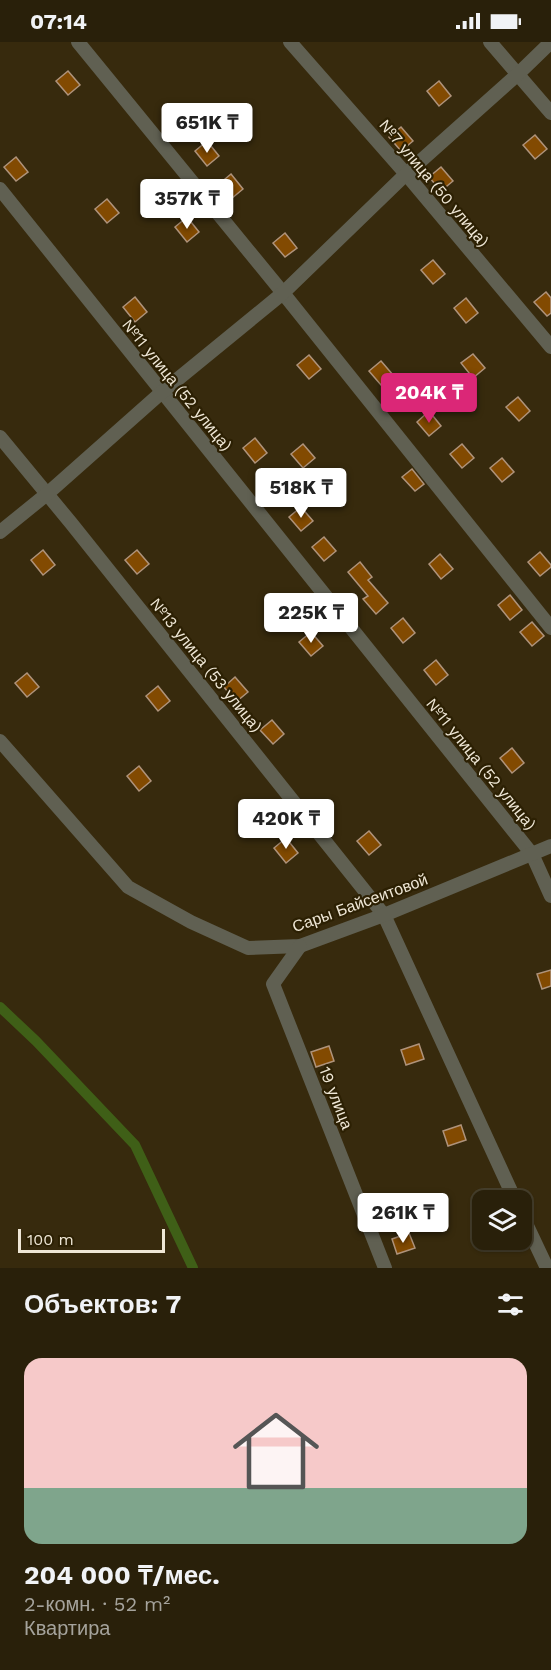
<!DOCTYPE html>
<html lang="ru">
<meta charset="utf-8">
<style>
:root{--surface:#29200a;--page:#312813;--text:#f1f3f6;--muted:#a5a39c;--line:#453e2b;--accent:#db2777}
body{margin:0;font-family:"Work Sans",sans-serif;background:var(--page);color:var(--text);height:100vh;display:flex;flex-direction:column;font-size:22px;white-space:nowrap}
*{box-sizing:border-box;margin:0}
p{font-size:20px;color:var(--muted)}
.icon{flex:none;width:33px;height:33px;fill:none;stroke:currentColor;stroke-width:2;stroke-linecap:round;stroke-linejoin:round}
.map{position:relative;height:1226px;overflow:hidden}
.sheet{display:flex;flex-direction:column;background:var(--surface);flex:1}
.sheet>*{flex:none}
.tools{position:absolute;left:472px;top:1148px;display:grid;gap:12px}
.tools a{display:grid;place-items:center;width:60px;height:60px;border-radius:12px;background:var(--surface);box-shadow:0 2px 4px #0004,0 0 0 2px var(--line);font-size:30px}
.scale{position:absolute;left:18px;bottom:15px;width:147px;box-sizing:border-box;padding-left:6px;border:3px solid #efe7d6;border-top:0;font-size:16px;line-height:21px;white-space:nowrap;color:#efe7d6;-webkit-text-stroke:4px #2c2003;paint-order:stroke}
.price{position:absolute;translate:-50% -51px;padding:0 14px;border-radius:6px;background:#fff;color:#222;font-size:20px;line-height:39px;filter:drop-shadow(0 2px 3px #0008)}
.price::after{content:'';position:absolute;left:50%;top:36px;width:18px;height:14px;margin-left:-9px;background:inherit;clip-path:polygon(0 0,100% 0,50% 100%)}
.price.active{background:var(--accent);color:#fff}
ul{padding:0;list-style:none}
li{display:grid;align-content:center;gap:12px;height:318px;padding:0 24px}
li+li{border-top:2px solid var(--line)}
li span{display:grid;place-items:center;height:186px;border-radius:18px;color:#555}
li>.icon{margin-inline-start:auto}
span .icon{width:108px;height:108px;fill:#fffc;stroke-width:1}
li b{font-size:26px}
h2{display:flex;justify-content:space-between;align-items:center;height:72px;padding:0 24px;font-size:26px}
.status{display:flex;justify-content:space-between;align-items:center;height:42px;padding:0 30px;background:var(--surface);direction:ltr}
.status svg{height:16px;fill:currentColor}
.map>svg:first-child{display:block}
</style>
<div class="status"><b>07:14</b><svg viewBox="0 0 49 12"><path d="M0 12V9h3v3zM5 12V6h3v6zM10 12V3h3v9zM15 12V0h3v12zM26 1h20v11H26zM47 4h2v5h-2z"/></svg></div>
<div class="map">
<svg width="551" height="1226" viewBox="0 0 551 1226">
<rect width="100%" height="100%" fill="#372a0d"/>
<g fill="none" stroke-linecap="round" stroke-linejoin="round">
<polyline stroke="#3f5f17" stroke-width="10" points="0,965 36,999 135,1103 193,1226"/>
</g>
<g fill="#824a01" stroke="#af937b" stroke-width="1.5">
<polygon points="68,29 80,43 68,53 56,39"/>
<polygon points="439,39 451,54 439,64 427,49"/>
<polygon points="401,85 413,99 401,109 389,95"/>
<polygon points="535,93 547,107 535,117 523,103"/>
<polygon points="207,99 219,114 207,124 195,109"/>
<polygon points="16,115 28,130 16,139 4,125"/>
<polygon points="441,125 453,139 441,149 429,135"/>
<polygon points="231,132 243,147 231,157 219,142"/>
<polygon points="107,157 119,171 107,181 95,167"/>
<polygon points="187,175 199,190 187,200 175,185"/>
<polygon points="285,191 297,206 285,215 273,201"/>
<polygon points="433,218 445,232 433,242 421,228"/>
<polygon points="546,250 551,256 551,271 547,274 534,260"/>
<polygon points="135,255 147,270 135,280 123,265"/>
<polygon points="466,256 478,271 466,281 454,266"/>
<polygon points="473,312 485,326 473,336 461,321"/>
<polygon points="309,313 321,327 309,337 297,323"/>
<polygon points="381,319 393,333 381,343 369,329"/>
<polygon points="518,355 530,369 519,379 506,365"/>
<polygon points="429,369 441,384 429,394 417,380"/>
<polygon points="255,396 267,411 255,421 243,406"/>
<polygon points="303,402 315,416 303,426 291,412"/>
<polygon points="462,402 474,416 462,426 450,412"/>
<polygon points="502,416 514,430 502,440 490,426"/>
<polygon points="412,427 424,442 415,449 402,435"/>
<polygon points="301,465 313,479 301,489 289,475"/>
<polygon points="324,495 336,509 324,519 312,505"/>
<polygon points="43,508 55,523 43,533 31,518"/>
<polygon points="137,508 149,522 137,532 125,518"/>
<polygon points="540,510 551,523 551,525 540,534 528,520"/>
<polygon points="440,512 453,527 441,537 429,522"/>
<polygon points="360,520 372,535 368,538 388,561 376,572 363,557 368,554 348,530"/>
<polygon points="510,553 522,568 510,578 498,563"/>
<polygon points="282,557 294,571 282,581 270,567"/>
<polygon points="403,576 415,591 403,601 391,586"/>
<polygon points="532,580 544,594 532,604 520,590"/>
<polygon points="311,590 323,604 311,614 299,600"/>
<polygon points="436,618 448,633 436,643 424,628"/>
<polygon points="27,631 39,645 27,655 15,641"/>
<polygon points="235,635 248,650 236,660 224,645"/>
<polygon points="158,644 170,659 158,669 146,654"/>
<polygon points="272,678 284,692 273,702 260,688"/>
<polygon points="512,706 524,721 512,731 500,716"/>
<polygon points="139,724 151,739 139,749 127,734"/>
<polygon points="255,769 268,783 256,793 244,779"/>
<polygon points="369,789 381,803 369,813 357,799"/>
<polygon points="286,796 298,811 286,821 274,806"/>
<polygon points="551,928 551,944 542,947 537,932"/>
<polygon points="419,1002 424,1017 406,1023 401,1008"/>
<polygon points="329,1004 334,1019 316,1025 311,1010"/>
<polygon points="461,1083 466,1098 448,1104 443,1089"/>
<polygon points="409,1191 415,1206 397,1212 392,1197"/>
</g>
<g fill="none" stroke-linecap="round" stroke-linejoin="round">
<g stroke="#606052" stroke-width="14">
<polyline points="78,0 283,251 551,586"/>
<polyline points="290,0 406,132 551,305"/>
<polyline points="490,0 551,71"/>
<polyline points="0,147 532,812 551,854"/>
<polyline points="0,395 71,481 384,873 515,1158"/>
<polyline points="0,490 47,452 162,350 283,251 406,132 518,32 551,0"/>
<polyline points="0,699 128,845 191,880 248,906 300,904 384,873 551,804"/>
<polyline points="300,904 273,942 385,1226"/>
<polyline points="522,1173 547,1226"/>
</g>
</g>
<g text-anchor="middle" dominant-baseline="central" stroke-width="4.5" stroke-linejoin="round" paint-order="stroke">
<g font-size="16" fill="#efe7d6" stroke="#2c2003">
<text transform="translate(434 141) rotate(50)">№7 улица (50 улица)</text>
<text transform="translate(177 343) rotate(51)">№11 улица (52 улица)</text>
<text transform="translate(206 623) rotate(51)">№13 улица (53 улица)</text>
<text transform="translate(481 722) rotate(51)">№11 улица (52 улица)</text>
<text transform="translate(360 861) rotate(-20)">Сары Байсеитовой</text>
<text transform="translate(336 1056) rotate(69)">19 улица</text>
</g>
</g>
</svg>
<div class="tools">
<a><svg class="icon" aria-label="layers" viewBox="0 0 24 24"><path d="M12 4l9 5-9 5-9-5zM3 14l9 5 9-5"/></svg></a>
</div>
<div class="scale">100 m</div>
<b class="price" style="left:207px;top:112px">651K ₸</b>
<b class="price" style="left:187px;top:188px">357K ₸</b>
<b class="price active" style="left:429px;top:382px">204K ₸</b>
<b class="price" style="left:301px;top:477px">518K ₸</b>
<b class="price" style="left:311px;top:602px">225K ₸</b>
<b class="price" style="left:286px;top:808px">420K ₸</b>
<b class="price" style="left:403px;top:1202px">261K ₸</b>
</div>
<section class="sheet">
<h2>Объектов: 7<svg class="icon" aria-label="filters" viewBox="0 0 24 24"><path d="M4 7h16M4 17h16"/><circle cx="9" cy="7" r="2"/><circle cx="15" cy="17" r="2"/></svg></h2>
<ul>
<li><span style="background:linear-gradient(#f6c9c9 70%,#7fa58c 0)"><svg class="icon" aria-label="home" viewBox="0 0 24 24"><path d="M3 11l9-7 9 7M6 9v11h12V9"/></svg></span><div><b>204 000 ₸/мес.</b><p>2-комн. · 52 m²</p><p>Квартира</p></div></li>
</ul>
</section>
